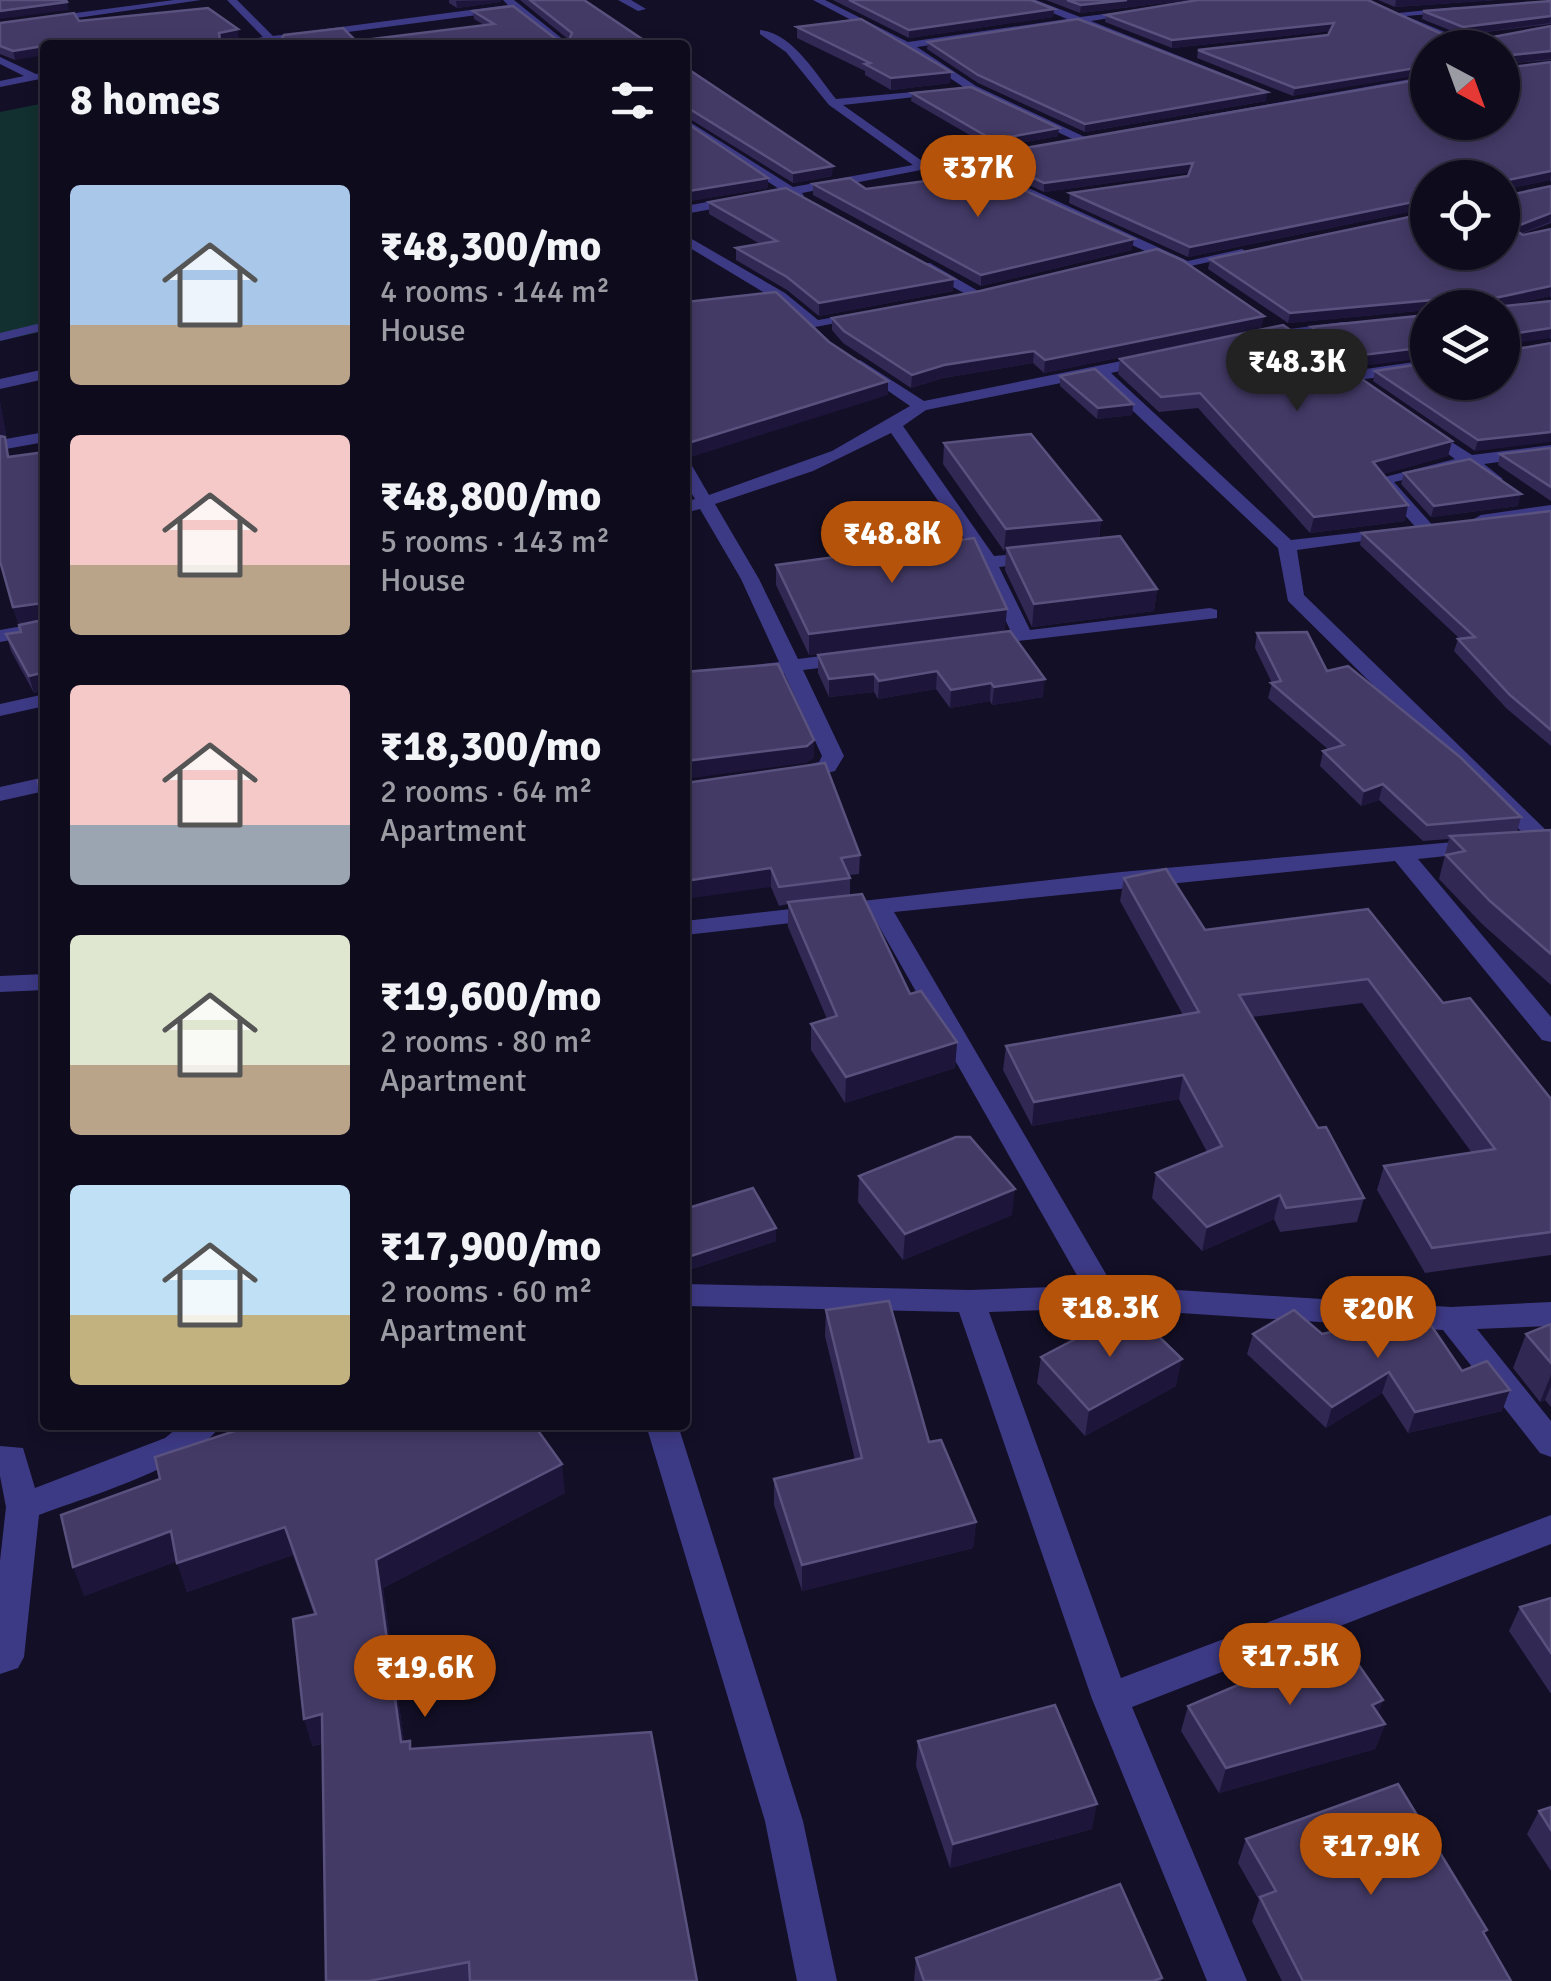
<!DOCTYPE html>
<meta charset="utf-8">
<style>
:root{--surface:#0e0b1c;--page:#171425;--text:#f1f3f6;--muted:#9b9ba3;--line:#2e2b3b;--accent:#b45309}
body{margin:0;font-family:Signika,sans-serif;background:var(--page);color:var(--text);height:100vh;display:flex;flex-direction:column;font-size:38px;white-space:nowrap}
*{box-sizing:border-box;margin:0}
p{font-size:32px;color:var(--muted)}
.icon{flex:none;width:55px;height:55px;fill:none;stroke:currentColor;stroke-width:2;stroke-linecap:round;stroke-linejoin:round}
.map{position:relative;flex:1;overflow:hidden}
.side{position:absolute;left:40px;top:40px;width:650px;height:1390px;display:flex;flex-direction:column;background:var(--surface);border-radius:10px;box-shadow:0 5px 15px #0003,0 0 0 2px var(--line)}
.side>*{flex:none}
.needle{width:65px;rotate:139deg}
.tools{position:absolute;left:1410px;top:30px;display:grid;gap:20px}
.tools a{display:grid;place-items:center;width:110px;height:110px;border-radius:50%;background:var(--surface);box-shadow:0 5px 15px #0003,0 0 0 2px var(--line);font-size:50px}
.price{position:absolute;translate:-50% -85px;padding:0 22px;border-radius:35px;background:var(--accent);color:#fff;font-size:32px;line-height:65px;filter:drop-shadow(0 2px 5px #0008)}
.price::after{content:'';position:absolute;left:50%;top:60px;width:30px;height:22px;margin-left:-15px;background:inherit;clip-path:polygon(0 0,100% 0,50% 100%)}
.price.current{background:#222;color:#fff}
ul{padding:0;list-style:none}
li{display:flex;align-items:center;gap:30px;height:250px;padding:0 30px}
li span{display:grid;place-items:center;flex:none;width:280px;height:200px;border-radius:10px;color:#555}
li>.icon{margin-inline-start:auto}
span .icon{width:120px;height:120px;fill:#fffc;stroke-width:1}
li b{font-size:42px}
h2{display:flex;justify-content:space-between;align-items:center;height:120px;padding:0 30px;font-size:42px}
.map>svg:first-child{display:block}
</style>
<div class="map">
<svg width="1551" height="1981" viewBox="0 0 1551 1981">
<rect width="100%" height="100%" fill="#130f26"/>
<polygon fill="#12302f" points="45,103 45,331 0,341 0,112"/>
<g fill="none" stroke-linecap="round" stroke-linejoin="round">
<g fill="#3d3a85" fill-rule="evenodd">
<polygon points="174,0 201,0 0,29 0,23"/>
<polygon points="227,0 237,0 273,36 508,5 503,0 514,0 570,45 559,45 515,10 279,41 282,45 221,45 263,37"/>
<polygon points="618,0 631,0 646,9 638,11"/>
<polygon points="813,0 825,0 908,42 1067,19 1022,0 1036,0 1080,17 1221,0 1091,21 1242,81 1233,83 1078,23 917,47 976,86 1085,137 1081,143 968,90 903,47"/>
<polygon points="1458,7 1455,12 1406,16 1464,40 1460,45 1388,14"/>
<path d="M760,30C792,32 818,77 836,99L946,89L942,94L843,105L925,163L1019,146L1025,150L802,193L804,196L798,200L788,195L685,214V206L779,189L685,127V119L793,187L913,165L829,105L786,52L760,34Z"/>
<polygon points="0,57 36,74 45,72 45,78 0,87 0,81 24,76 0,64"/>
<polygon points="1428,76 1428,82 1147,130 1141,127"/>
<polygon points="988,173 996,173 1188,261 1242,249 1249,253 1182,268 988,179"/>
<polygon points="685,235 785,293 818,320 866,312 873,316 810,328 775,299 685,245"/>
<polygon points="920,263 930,263 985,295 973,298 920,269"/>
<polygon points="45,322 45,330 0,341 0,333"/>
<polygon points="1343,322 1348,323 1348,329 1259,341 1252,337 1259,333"/>
<polygon points="1151,355 1159,360 1156,363 1111,373 1291,540 1398,528 1401,532 1392,537 1297,550 1304,595 1551,835 1551,845 1535,845 1288,601 1278,548 1096,376 926,410 903,426 994,556 1040,552 1049,557 1040,562 999,567 1030,630 1210,608 1217,610 1217,618 974,646 974,638 1011,632 975,554 948,557 939,552 968,544 891,433 813,471 715,504 759,579 798,659 852,652 862,658 852,664 803,670 844,756 835,771 795,781 784,775 787,770 819,762 822,756 784,673 685,686 685,674 779,662 741,579 700,509 685,513 685,502 695,499 685,483 685,463 691,464 709,495 832,451 910,406 855,368 852,365 860,360 924,401"/>
<polygon points="1428,360 1428,370 1345,382 1337,377 1345,372"/>
<polygon points="45,369 45,379 0,389 0,379"/>
<polygon points="1425,425 1472,455 1551,445 1551,455 1484,464 1503,479 1494,484 1465,466 1394,482 1435,528 1426,533 1420,532 1373,480 1455,459 1419,433 1417,430"/>
<polygon points="45,432 45,442 0,450 0,440"/>
<polygon points="1551,505 1551,515 1481,525 1472,520 1481,515"/>
<polygon points="45,622 45,634 0,642 0,630"/>
<polygon points="45,694 45,706 0,716 0,704"/>
<polygon points="45,777 45,791 0,801 0,787"/>
<polygon points="1476,840 1484,842 1487,847 1484,852 1418,859 1551,1017 1551,1042 1542,1040 1395,861 894,912 1113,1286 1451,1307 1551,1302 1551,1326 1477,1329 1551,1421 1551,1457 1540,1453 1443,1330 1104,1308 989,1312 1121,1678 1551,1515 1551,1544 1132,1707 1247,1981 1207,1981 1092,1699 959,1312 685,1306 685,1284 970,1290 1083,1286 872,914 685,935 685,921 1121,872"/>
<polygon points="45,974 45,990 0,992 0,976"/>
<path d="M181,1425H220C201,1463 81,1499 39,1515L24,1657L18,1668L0,1674V1561L6,1507L0,1476V1446L23,1448L35,1488L165,1438Z"/>
<polygon points="646,1425 678,1425 803,1821 837,1981 797,1981 765,1821"/>
</g>
</g>
<g fill="#312854">
<polygon points="449,0 501,0 500,2 457,8 449,3"/>
<polygon points="520,0 584,0 651,45 45,45 15,60 0,54 0,23 79,21 239,38 227,40 356,41 484,25 474,19 473,11 556,39 569,40"/>
<polygon points="833,0 1031,0 1054,9 1053,17 909,38"/>
<polygon points="1046,0 1190,0 1080,13"/>
<polygon points="1198,0 1461,43 1551,26 1551,60 1503,64 1504,68 1551,62 1551,183 1550,180 1502,190 1502,178 1428,178 1428,208 1188,257 1069,203 1070,193 1188,176 1189,172 1044,192 985,164 985,155 1428,78 1502,48 1293,96 1197,58 1198,50 1328,35 1330,31 1172,48 1105,22 1106,15"/>
<polygon points="1378,0 1497,0 1395,7"/>
<polygon points="1551,1 1551,24 1462,35 1422,19 1423,11"/>
<polygon points="797,27 951,72 950,83 891,90 865,75 865,71 797,38"/>
<polygon points="928,42 1266,101 1085,132 978,83 927,49"/>
<polygon points="685,67 832,176 793,183 685,116"/>
<polygon points="912,93 1058,136 992,148 911,101"/>
<polygon points="685,122 768,188 689,201 685,199"/>
<polygon points="813,184 1132,250 981,286 813,195"/>
<polygon points="1551,186 1551,223 1521,234 1523,235 1551,229 1551,299 1550,296 1504,306 1551,301 1551,340 1550,338 1428,308 1428,310 1288,323 1208,269 1210,259"/>
<polygon points="709,202 953,291 819,316 787,290 736,260 736,248 760,244 709,214"/>
<polygon points="1428,315 1353,367 1309,338 1311,327"/>
<polygon points="832,318 1262,328 1044,373 1033,363 943,378 911,388 843,343 832,330"/>
<polygon points="1120,359 1452,441 1448,456 1383,474 1405,521 1310,533 1198,408 1159,412 1118,374"/>
<polygon points="1375,371 1502,382 1475,451 1373,381"/>
<polygon points="1060,376 1133,404 1132,415 1097,419 1060,386"/>
<polygon points="0,402 6,435 1,437 10,457 45,452 45,690 34,693 11,651 6,634 21,632 43,620 18,623 0,561"/>
<polygon points="944,443 1101,520 1099,538 1157,589 1154,611 1032,627 1005,570 1006,551 1004,551 943,464"/>
<polygon points="1551,448 1551,501 1498,465 1500,454"/>
<polygon points="1404,473 1518,506 1431,517 1401,484"/>
<polygon points="1551,511 1551,746 1506,708 1454,651 1458,639 1460,639 1360,545 1362,533"/>
<polygon points="776,565 1005,630 809,655 776,585"/>
<polygon points="1010,631 1043,697 992,705 990,701 950,708 936,689 878,699 874,692 829,697 818,673 818,655"/>
<polygon points="1257,633 1327,671 1521,817 1517,832 1551,830 1551,985 1482,924 1439,879 1449,839 1423,841 1379,800 1361,806 1320,766 1323,751 1329,750 1268,698 1272,683 1255,648"/>
<polygon points="685,783 860,855 859,874 849,875 850,878 850,895 910,994 957,1042 955,1068 845,1103 811,1050 811,1024 827,1019 788,927 788,904 779,906 771,887"/>
<polygon points="1124,878 1205,930 1443,1003 1551,1099 1551,1255 1425,1273 1377,1190 1384,1166 1472,1153 1362,1003 1252,1017 1318,1128 1364,1198 1357,1222 1280,1232 1274,1219 1202,1251 1152,1198 1156,1173 1207,1152 1179,1099 1032,1126 1003,1070 1006,1046 1183,1015 1120,901"/>
<polygon points="859,1176 1012,1215 903,1260 858,1202"/>
<polygon points="685,1209 776,1241 692,1269 685,1257"/>
<polygon points="826,1310 929,1442 976,1522 973,1548 802,1591 774,1505 774,1479 855,1460 825,1336"/>
<polygon points="1551,1324 1551,1407 1545,1400 1540,1402 1513,1368 1526,1334"/>
<polygon points="1253,1334 1322,1334 1462,1371 1502,1411 1408,1433 1382,1393 1326,1428 1247,1354"/>
<polygon points="1041,1357 1176,1386 1085,1436 1037,1383"/>
<polygon points="247,1427 565,1493 383,1588 404,1742 697,1981 326,1981 322,1744 312,1746 314,1614 293,1555 187,1592 177,1561 84,1596 160,1479"/>
<polygon points="1551,1598 1551,1694 1509,1631 1520,1607"/>
<polygon points="1383,1700 1378,1713 1385,1724 1375,1749 1219,1793 1181,1731 1188,1706"/>
<polygon points="918,1741 1092,1829 950,1868 916,1766"/>
<polygon points="1551,1807 1551,1871 1527,1834 1539,1811"/>
<polygon points="1246,1839 1484,1935 1511,1981 1282,1981 1252,1921 1259,1900 1238,1863"/>
<polygon points="916,1958 1162,1978 1161,1981 914,1981"/>
</g>
<g fill="#1d163a">
<polygon points="501,0 500,2 457,8 456,1"/>
<polygon points="1127,0 1190,0 1080,13 1081,5"/>
<polygon points="1396,0 1497,0 1395,7"/>
<polygon points="67,2 69,10 0,19 0,11"/>
<polygon points="1054,9 1053,17 909,38 909,30"/>
<polygon points="1551,16 1550,23 1462,35 1463,27"/>
<polygon points="1334,23 1332,31 1172,48 1172,40"/>
<polygon points="238,29 239,38 220,41 219,33"/>
<polygon points="45,46 45,55 15,60 13,51"/>
<polygon points="1551,51 1551,59 1502,64 1502,56"/>
<polygon points="1428,66 1428,74 1293,96 1295,88"/>
<polygon points="951,72 950,83 891,90 891,78"/>
<polygon points="1267,92 1266,101 1085,132 1085,124"/>
<polygon points="1059,128 1058,136 992,148 993,140"/>
<polygon points="1193,163 1192,172 1044,192 1044,183"/>
<polygon points="833,166 832,176 793,183 793,173"/>
<polygon points="1551,171 1550,180 1502,190 1503,181"/>
<polygon points="768,178 768,188 689,201 689,191"/>
<polygon points="1428,199 1428,208 1188,257 1190,247"/>
<polygon points="1551,213 1550,222 1509,238 1512,228"/>
<polygon points="1134,239 1132,250 981,286 981,275"/>
<polygon points="954,279 953,291 819,316 819,303"/>
<polygon points="1551,286 1550,296 1496,308 1495,298"/>
<polygon points="1433,300 1431,308 1428,308 1428,310 1288,323 1290,313"/>
<polygon points="1264,316 1262,328 1044,373 1045,360"/>
<polygon points="1551,328 1550,338 1502,345 1504,335"/>
<polygon points="1428,347 1428,358 1353,367 1355,356"/>
<polygon points="1034,351 1033,363 943,378 911,388 912,375 944,365"/>
<polygon points="888,381 888,395 685,459 685,444"/>
<polygon points="0,402 6,435 0,437"/>
<polygon points="1133,404 1132,415 1097,419 1098,408"/>
<polygon points="1551,432 1551,442 1475,451 1478,440"/>
<polygon points="1452,441 1448,456 1370,478 1373,462"/>
<polygon points="1521,494 1518,506 1431,517 1434,506"/>
<polygon points="1408,505 1405,521 1310,533 1314,517"/>
<polygon points="1101,520 1098,542 1007,548 1006,551 1004,551 1006,529"/>
<polygon points="1157,589 1154,611 1032,627 1034,604"/>
<polygon points="43,603 45,619 18,623 13,607"/>
<polygon points="1007,609 1005,630 809,655 809,634"/>
<polygon points="937,671 936,689 878,699 879,681"/>
<polygon points="45,672 45,690 34,693 29,676"/>
<polygon points="874,674 874,692 829,697 829,679"/>
<polygon points="1045,679 1043,697 992,705 994,687"/>
<polygon points="991,683 990,701 950,708 951,690"/>
<polygon points="814,740 814,758 806,763 685,779 685,761"/>
<polygon points="1383,784 1379,800 1361,806 1364,791"/>
<polygon points="771,868 771,887 685,899 685,881"/>
<polygon points="957,1042 955,1068 845,1103 846,1077"/>
<polygon points="1183,1075 1179,1099 1032,1126 1034,1102"/>
<polygon points="1015,1189 1012,1215 903,1260 905,1234"/>
<polygon points="1280,1195 1274,1219 1202,1251 1207,1227"/>
<polygon points="776,1228 776,1241 692,1269 691,1256"/>
<polygon points="1182,1359 1176,1386 1085,1436 1089,1410"/>
<polygon points="1389,1372 1382,1393 1326,1428 1332,1407"/>
<polygon points="1551,1375 1551,1386 1545,1400 1540,1402"/>
<polygon points="1510,1390 1502,1411 1408,1433 1415,1412"/>
<polygon points="562,1464 565,1493 383,1588 408,1770 401,1742 376,1560"/>
<polygon points="976,1522 973,1548 802,1591 802,1565"/>
<polygon points="285,1527 293,1555 187,1592 177,1563"/>
<polygon points="171,1531 181,1560 84,1596 73,1567"/>
<polygon points="1383,1700 1374,1725 1385,1724 1375,1749 1219,1793 1226,1768"/>
<polygon points="322,1714 330,1742 312,1746 304,1719"/>
<polygon points="1097,1804 1092,1829 950,1868 953,1844"/>
</g>
<g fill="#433a66" stroke="#5a527e" stroke-width="2.5">
<polygon points="0,0 66,0 67,2 0,11"/>
<polygon points="530,0 584,0 651,45 70,45 68,42 13,51 0,46 0,23 74,13 79,21 208,8 238,29 219,33 220,40 281,40 284,35 343,28 356,41 494,24 473,11 513,6 556,39 569,40 572,33"/>
<polygon points="849,0 1031,0 1054,9 909,30"/>
<polygon points="1067,0 1127,0 1081,5"/>
<polygon points="1198,0 1368,0 1461,43 1551,26 1551,51 1502,56 1502,48 1428,48 1428,66 1295,88 1198,50 1328,35 1334,23 1172,40 1106,15"/>
<polygon points="1551,1 1551,16 1463,27 1423,11"/>
<polygon points="861,19 951,72 891,78 865,64 870,63 797,27"/>
<polygon points="1078,19 1267,92 1085,124 978,75 928,42"/>
<polygon points="1502,62 1504,68 1551,62 1551,171 1503,181 1502,185 1502,178 1428,178 1428,199 1190,247 1070,193 1188,176 1193,163 1044,183 985,155 1428,78 1428,122 1502,122"/>
<polygon points="685,67 833,166 793,173 685,106"/>
<polygon points="971,87 1059,128 993,140 912,93"/>
<polygon points="685,122 768,178 689,191 685,189"/>
<polygon points="985,173 1134,239 981,275 813,184 850,178 866,189"/>
<polygon points="1551,186 1551,213 1512,228 1523,235 1551,229 1551,286 1495,298 1505,306 1551,301 1551,328 1504,335 1502,341 1502,308 1432,308 1433,300 1290,313 1210,259 1428,213 1428,252 1502,252 1502,194 1505,196"/>
<polygon points="786,188 954,279 819,303 787,277 736,248 777,241 709,202"/>
<polygon points="1157,249 1182,260 1264,316 1045,360 1034,351 944,365 912,375 844,331 832,318 980,291"/>
<polygon points="776,292 829,342 888,381 685,444 685,302"/>
<polygon points="1428,315 1428,347 1355,356 1311,327"/>
<polygon points="1283,325 1452,441 1373,462 1408,505 1314,517 1200,393 1161,397 1120,359"/>
<polygon points="1551,343 1551,432 1478,440 1375,371 1428,363 1428,382 1502,382 1502,349 1505,351"/>
<polygon points="1095,369 1133,404 1098,408 1060,376"/>
<polygon points="1031,434 1101,520 1006,529 944,443"/>
<polygon points="0,436 5,437 8,457 45,452 45,672 29,676 6,634 21,632 19,625 43,620 43,603 13,607 0,561"/>
<polygon points="1551,448 1551,487 1500,454"/>
<polygon points="1470,459 1521,494 1434,506 1404,473"/>
<polygon points="1551,511 1551,730 1510,695 1458,639 1475,637 1362,533"/>
<polygon points="1120,536 1157,589 1034,604 1007,548"/>
<polygon points="974,538 1007,609 809,634 776,565"/>
<polygon points="1010,631 1045,679 994,687 991,683 951,690 937,671 879,681 874,674 829,679 818,655"/>
<polygon points="1307,632 1327,671 1348,666 1460,757 1521,817 1427,825 1383,784 1364,791 1323,751 1344,745 1271,683 1281,681 1257,633"/>
<polygon points="778,664 814,740 807,746 685,761 685,672"/>
<polygon points="825,763 860,855 841,858 850,878 779,887 771,868 685,881 685,783"/>
<polygon points="45,780 45,812 38,781"/>
<polygon points="1551,830 1551,954 1490,901 1446,855 1465,851 1450,836"/>
<polygon points="1166,869 1205,930 1368,909 1443,1003 1470,998 1551,1099 1551,1232 1432,1248 1384,1166 1495,1149 1368,979 1239,995 1318,1128 1326,1127 1364,1198 1286,1208 1280,1195 1207,1227 1156,1173 1222,1146 1183,1075 1034,1102 1006,1046 1199,1012 1124,878"/>
<polygon points="862,894 910,994 921,991 957,1042 846,1077 811,1024 837,1016 788,902"/>
<polygon points="956,1137 970,1137 1015,1189 905,1234 859,1176"/>
<polygon points="753,1188 776,1228 691,1256 685,1245 685,1209"/>
<polygon points="889,1301 929,1442 941,1440 976,1522 802,1565 774,1479 862,1458 826,1310"/>
<polygon points="1294,1310 1322,1334 1422,1312 1462,1371 1487,1361 1510,1390 1415,1412 1389,1372 1332,1407 1253,1334"/>
<polygon points="1123,1314 1138,1331 1147,1325 1182,1359 1089,1410 1041,1357"/>
<polygon points="1551,1324 1551,1363 1526,1334"/>
<polygon points="246,1425 534,1425 562,1464 376,1560 401,1742 410,1741 410,1749 651,1732 697,1981 470,1981 469,1962 369,1981 326,1981 322,1714 304,1719 293,1619 316,1614 285,1527 177,1563 171,1531 73,1567 61,1515 160,1479 155,1457 247,1427"/>
<polygon points="1551,1598 1551,1653 1520,1607"/>
<polygon points="1342,1641 1383,1700 1372,1705 1385,1724 1226,1768 1188,1706"/>
<polygon points="1055,1705 1097,1804 953,1844 918,1741"/>
<polygon points="1398,1784 1487,1930 1483,1932 1511,1981 1303,1981 1260,1897 1276,1891 1246,1839"/>
<polygon points="1551,1807 1551,1830 1539,1811"/>
<polygon points="1120,1884 1162,1978 1153,1981 924,1981 916,1958"/>
</g>
</svg>
<div class="tools">
<a><svg class="needle" viewBox="-14 -14 28 28"><path d="M0-13l5 13h-10z" fill="#e53935"/><path d="M0 13l5-13h-10z" fill="#9b9ba3"/></svg></a>
<a><svg class="icon" aria-label="locate" viewBox="0 0 24 24"><circle cx="12" cy="12" r="6"/><path d="M12 2v4M12 18v4M2 12h4M18 12h4"/></svg></a>
<a><svg class="icon" aria-label="layers" viewBox="0 0 24 24"><path d="M12 4l9 5-9 5-9-5zM3 14l9 5 9-5"/></svg></a>
</div>
<b class="price" style="left:978px;top:220px">₹37K</b>
<b class="price current" style="left:1297px;top:414px">₹48.3K</b>
<b class="price" style="left:892px;top:586px">₹48.8K</b>
<b class="price" style="left:1110px;top:1360px">₹18.3K</b>
<b class="price" style="left:1378px;top:1361px">₹20K</b>
<b class="price" style="left:1290px;top:1708px">₹17.5K</b>
<b class="price" style="left:425px;top:1720px">₹19.6K</b>
<b class="price" style="left:1371px;top:1898px">₹17.9K</b>
<section class="side">
<h2>8 homes<svg class="icon" aria-label="filters" viewBox="0 0 24 24"><path d="M4 7h16M4 17h16"/><circle cx="9" cy="7" r="2"/><circle cx="15" cy="17" r="2"/></svg></h2>
<ul>
<li><span style="background:linear-gradient(#a9c7e8 70%,#b9a48a 0)"><svg class="icon" aria-label="home" viewBox="0 0 24 24"><path d="M3 11l9-7 9 7M6 9v11h12V9"/></svg></span><div><b>₹48,300/mo</b><p>4 rooms · 144 m²</p><p>House</p></div></li>
<li><span style="background:linear-gradient(#f6c9c9 65%,#b9a48a 0)"><svg class="icon" aria-label="home" viewBox="0 0 24 24"><path d="M3 11l9-7 9 7M6 9v11h12V9"/></svg></span><div><b>₹48,800/mo</b><p>5 rooms · 143 m²</p><p>House</p></div></li>
<li><span style="background:linear-gradient(#f6c9c9 70%,#9aa5b1 0)"><svg class="icon" aria-label="home" viewBox="0 0 24 24"><path d="M3 11l9-7 9 7M6 9v11h12V9"/></svg></span><div><b>₹18,300/mo</b><p>2 rooms · 64 m²</p><p>Apartment</p></div></li>
<li><span style="background:linear-gradient(#dfe7d0 65%,#b9a48a 0)"><svg class="icon" aria-label="home" viewBox="0 0 24 24"><path d="M3 11l9-7 9 7M6 9v11h12V9"/></svg></span><div><b>₹19,600/mo</b><p>2 rooms · 80 m²</p><p>Apartment</p></div></li>
<li><span style="background:linear-gradient(#bfe0f5 65%,#c2b280 0)"><svg class="icon" aria-label="home" viewBox="0 0 24 24"><path d="M3 11l9-7 9 7M6 9v11h12V9"/></svg></span><div><b>₹17,900/mo</b><p>2 rooms · 60 m²</p><p>Apartment</p></div></li>
</ul>
</section>
</div>
